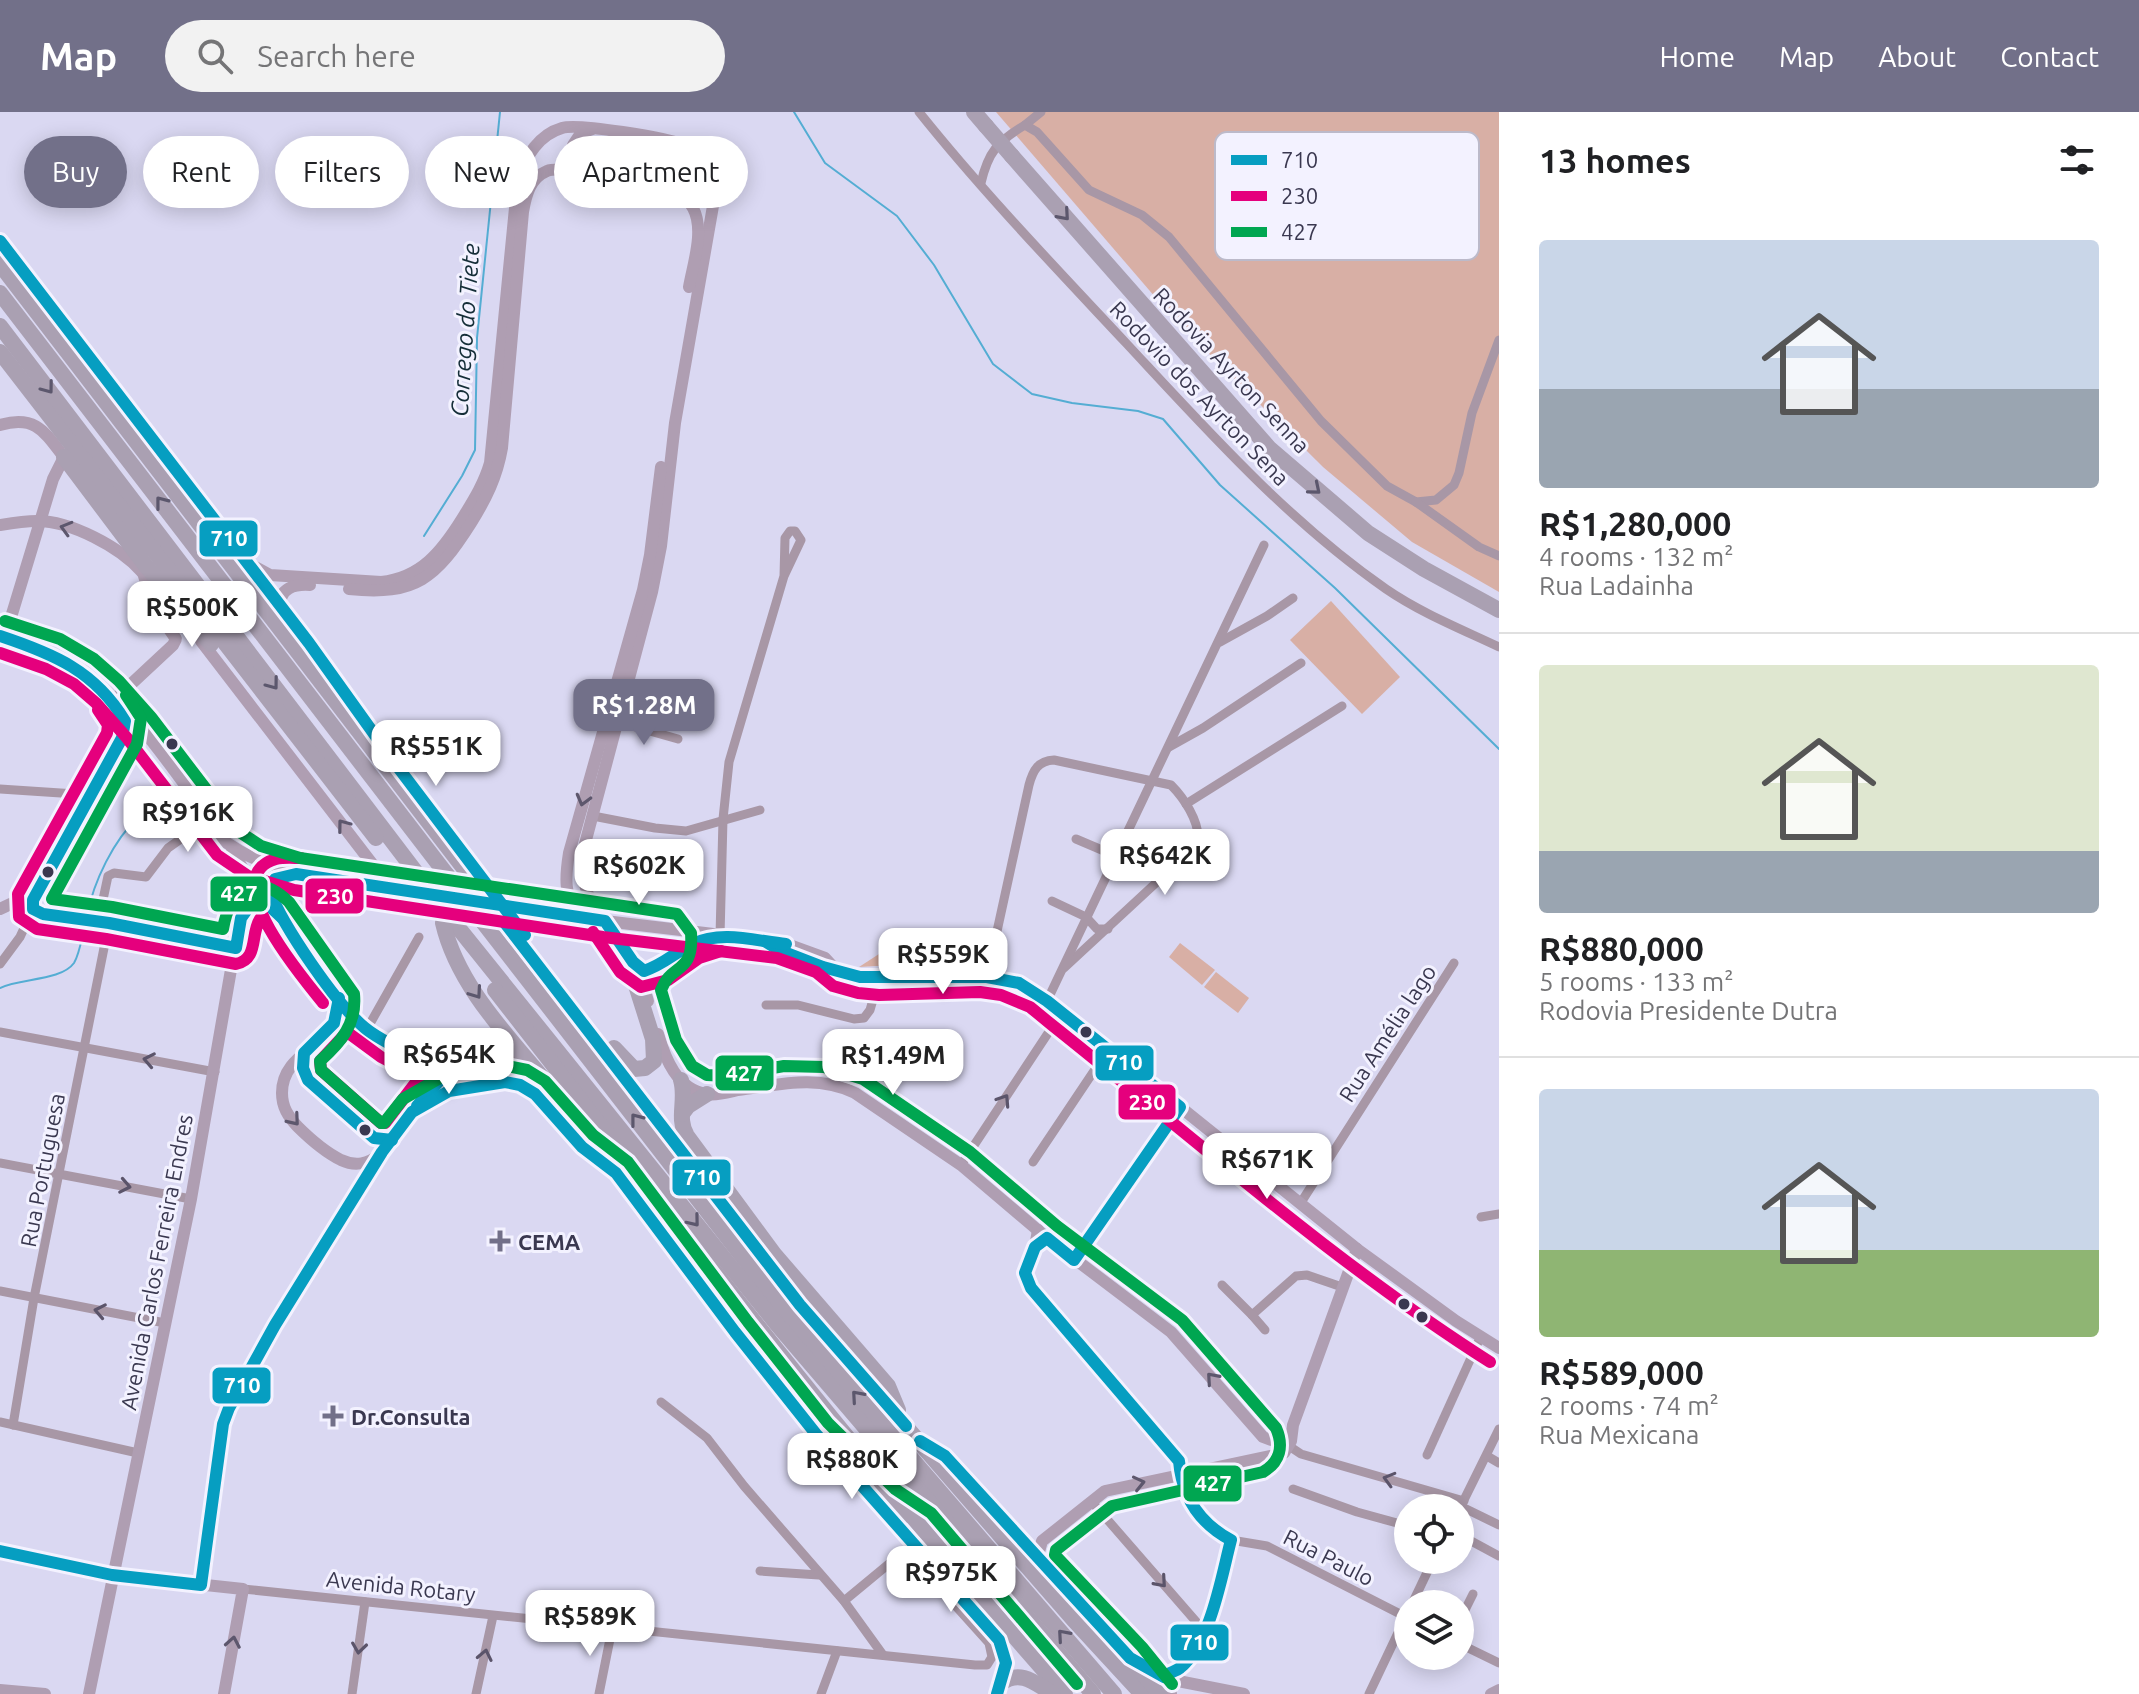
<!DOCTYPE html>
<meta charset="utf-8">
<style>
:root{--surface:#fff;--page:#f2f2f2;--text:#202124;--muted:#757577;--line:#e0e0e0;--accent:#727089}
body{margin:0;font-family:Ubuntu,sans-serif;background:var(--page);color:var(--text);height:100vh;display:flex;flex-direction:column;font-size:30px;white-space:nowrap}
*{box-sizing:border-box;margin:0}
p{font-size:26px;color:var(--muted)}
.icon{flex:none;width:44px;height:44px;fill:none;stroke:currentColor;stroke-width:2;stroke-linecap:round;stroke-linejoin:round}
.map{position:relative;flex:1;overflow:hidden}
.sheet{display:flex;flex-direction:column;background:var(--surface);width:640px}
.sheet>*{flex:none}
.guide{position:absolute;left:24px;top:24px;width:760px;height:72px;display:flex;gap:16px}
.tools{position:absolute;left:1394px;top:1382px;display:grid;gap:16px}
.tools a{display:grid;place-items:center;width:80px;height:80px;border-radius:50%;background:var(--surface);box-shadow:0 4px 20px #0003;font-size:40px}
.price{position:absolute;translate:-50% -68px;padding:0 18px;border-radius:16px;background:#fff;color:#222;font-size:26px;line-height:52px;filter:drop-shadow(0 2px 4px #0008)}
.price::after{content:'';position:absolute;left:50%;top:48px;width:24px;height:18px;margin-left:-12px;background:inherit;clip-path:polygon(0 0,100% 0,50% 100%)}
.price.on{background:var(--accent);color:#fff}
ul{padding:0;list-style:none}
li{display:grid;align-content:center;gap:16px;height:424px;padding:0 40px}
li+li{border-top:2px solid var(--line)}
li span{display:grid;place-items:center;height:248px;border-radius:8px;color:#555}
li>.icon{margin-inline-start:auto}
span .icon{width:144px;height:144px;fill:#fffc;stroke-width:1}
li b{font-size:34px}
h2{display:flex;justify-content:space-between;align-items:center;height:96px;padding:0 40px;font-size:34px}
.pill{padding:0 28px;border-radius:36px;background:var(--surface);box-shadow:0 4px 20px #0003;font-size:28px;line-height:72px}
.pill.on{background:var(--accent);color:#fff}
header{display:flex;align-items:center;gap:48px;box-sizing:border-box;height:112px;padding:0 40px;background:var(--accent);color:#fff}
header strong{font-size:38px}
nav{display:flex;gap:44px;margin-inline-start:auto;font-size:28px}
.search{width:560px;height:72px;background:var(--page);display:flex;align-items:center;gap:20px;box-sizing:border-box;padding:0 28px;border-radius:44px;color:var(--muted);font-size:30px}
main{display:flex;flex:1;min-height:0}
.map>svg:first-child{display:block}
</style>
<header>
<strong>Map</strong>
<div class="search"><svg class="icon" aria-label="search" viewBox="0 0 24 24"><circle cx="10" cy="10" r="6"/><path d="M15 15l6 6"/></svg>Search here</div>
<nav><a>Home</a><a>Map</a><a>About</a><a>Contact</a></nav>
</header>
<main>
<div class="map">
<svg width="1499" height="1582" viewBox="0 0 1499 1582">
<rect width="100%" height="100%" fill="#dad8f2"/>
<g fill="#d8afa5">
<polygon points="996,0 1499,0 1499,480 1412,430 1323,355 1174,207"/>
<polygon points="1331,489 1400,565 1362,602 1290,528"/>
<polygon points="1180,831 1215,858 1202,873 1169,845"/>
<polygon points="916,832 927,837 929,851 859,855 879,842"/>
<polygon points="1216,860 1249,886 1238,901 1204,875"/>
</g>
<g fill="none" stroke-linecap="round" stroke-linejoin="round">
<g stroke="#54add3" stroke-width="2">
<polyline points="794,0 825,51 897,104 934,153 993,252 1032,282 1072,291 1138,299 1163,307 1220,373 1335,476 1499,637"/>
<polyline points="424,424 462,364 475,338 477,226 500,0"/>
<path d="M87,803C94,769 113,729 139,704C149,695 163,687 175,680"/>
<path d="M0,876C20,866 61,869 74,851C80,841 82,824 85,813"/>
</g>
<polyline stroke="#bab8d2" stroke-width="12" stroke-dasharray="12 6" stroke-linecap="butt" points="390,775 493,791"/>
<g stroke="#a897a6" stroke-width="9">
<path d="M919,0C983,80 1055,155 1126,231C1207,318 1287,408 1386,477C1421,501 1461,517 1499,535"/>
<polyline points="1025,13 1041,0"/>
<path d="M981,71C988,40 998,29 1025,13L1037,20L1089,78L1142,103L1169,125L1321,309L1387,374L1416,390L1436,388L1454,373L1459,361L1472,301L1499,228"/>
<polyline points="1416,390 1479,435 1499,444"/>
<polyline points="1220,530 1267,504 1293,486"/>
<polyline points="618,610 678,627"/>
<polyline points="1169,635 1203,616 1301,551"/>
<polyline points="0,677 91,683"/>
<polyline points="1186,692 1342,594"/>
<polyline points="593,704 655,716 686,719 760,698"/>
<polyline points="1076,727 1116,744"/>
<polyline points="1052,789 1086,805 1097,817 1108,817"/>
<polyline points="127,815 128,804 101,797 108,764 114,761 146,765 168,736 209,707"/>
<polyline points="720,824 723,707 729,650 784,464 801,428 795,419 790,419 785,426 784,464"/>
<polyline points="0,852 20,825 33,797"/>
<path d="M987,865L1029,673C1033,658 1038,649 1054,648L1171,673C1184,686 1199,709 1198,727L1171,757L1064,856"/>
<polyline points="1047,889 1264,433"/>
<polyline points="766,893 798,893 854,907 864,906 870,898 879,867"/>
<polyline points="367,917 419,825"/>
<polyline points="0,920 215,960"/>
<polyline points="449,960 480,958 512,946"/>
<polyline points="1033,1050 1108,938"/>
<polyline points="0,1051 191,1087"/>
<polyline points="961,1053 1062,900"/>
<polyline points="1300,1092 1454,851"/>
<polyline points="1481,1105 1499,1102"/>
<polyline points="1074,1148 1180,995"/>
<polyline points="1222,1173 1252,1203 1296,1164 1307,1163 1342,1175"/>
<polyline points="0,1179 165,1211"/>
<polyline points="1252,1203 1265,1218"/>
<polyline points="661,1290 707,1326 744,1374 844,1489 883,1543"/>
<polyline points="0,1310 138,1341"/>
<polyline points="13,1313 34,1186 109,811"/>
<polyline points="1289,1334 1301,1342 1464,1389"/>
<polyline points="1427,1343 1480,1226"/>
<polyline points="1487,1344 1499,1351"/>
<polyline points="1293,1377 1357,1400 1408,1414"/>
<polyline points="1092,1390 1206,1521"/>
<polyline points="1460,1394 1499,1413"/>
<polyline points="1460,1396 1499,1317"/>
<polyline points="1460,1423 1499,1444"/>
<polyline points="1231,1428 1267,1434 1408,1506"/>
<polyline points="760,1459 819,1463"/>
<polyline points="243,1477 975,1553 987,1553 992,1545 989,1531 908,1441 896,1446 844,1489"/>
<polyline points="1412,1492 1433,1448"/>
<polyline points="1460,1508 1473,1482"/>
<polyline points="1460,1532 1499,1551"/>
<polyline points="352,1582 365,1490"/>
<polyline points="476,1582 493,1504"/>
<polyline points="599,1582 612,1517"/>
<polyline points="821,1582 837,1539"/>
<polyline points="1369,1582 1407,1502"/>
</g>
<g stroke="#af9eb2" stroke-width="12">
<polyline points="587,58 576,48 573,33 581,21 592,17"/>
<path d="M649,72L664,67C678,52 669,38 655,28"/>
<polyline points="0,129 309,531 397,654 525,823"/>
<path d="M0,313C35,303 44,319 64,345L53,367L5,525"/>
<path d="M0,413C12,411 25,409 37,409C71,409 120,435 142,460"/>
<path d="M244,449L270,463L381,470C421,466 442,439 462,407C473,389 484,372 490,351L518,65C527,44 538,23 562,16C578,11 667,26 684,33C692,37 704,44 708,51C715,64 714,80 713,94L675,311L661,434L652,480L582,743L581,758L592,797L616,820L635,854L644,859L654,857"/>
<path d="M349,477C416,484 436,466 471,411C486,387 497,365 502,336L523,100C526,83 530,66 547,59C563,52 664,73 680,82C686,86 690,90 693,96C705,118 693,152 689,175"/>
<path d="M281,495C278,476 295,472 310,473"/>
<path d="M0,524C24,531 48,538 69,551C131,587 184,674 227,731C276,765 333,767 390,775"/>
<polyline points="201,529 390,775"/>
<polyline points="114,588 173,533 176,527 154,495 143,461"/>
<polyline points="119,599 125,609 122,626 33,788 33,797 43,802 109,811 236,836"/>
<polyline points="232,738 243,757 244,780"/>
<path d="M280,763L272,768L269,776C271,798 288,816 301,834C318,856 333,883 352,903C383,936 433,956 474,972"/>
<polyline points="506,793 605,809 781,830 825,846 836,858"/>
<polyline points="0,797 17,789 33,788"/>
<polyline points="243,803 257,787 264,789 273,797"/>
<path d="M578,805C564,783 565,766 569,741L643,478L650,443L661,355"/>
<polyline points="766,830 779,838 823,855 860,865 879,867 981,864 1004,867 1019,871 1039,882 1062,900 1357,1137 1456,1209 1499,1236"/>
<path d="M339,886C340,894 341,903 336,910C320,937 282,945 282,981C282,995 288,1004 297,1014C310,1027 325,1040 341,1048C356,1055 368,1052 380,1042"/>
<path d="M648,889C645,881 643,872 648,864C657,848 698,830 715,824"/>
<path d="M658,922C665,946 677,978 707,982C716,984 729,980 738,978C778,973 817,962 855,981L961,1053L1047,1126L1171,1220L1263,1325L1271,1328L1278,1326"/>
<polyline points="419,991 441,967 441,959"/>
<path d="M1038,1118L1035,1135L1025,1161L1031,1176L1179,1349C1180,1358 1180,1367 1183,1375C1190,1396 1211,1419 1231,1428L1206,1521L1176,1562"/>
<polyline points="874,1387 999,1528 1006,1551 997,1582"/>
<polyline points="0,1437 112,1463 243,1477 224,1582"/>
<polyline points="1037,1447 1042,1429 1105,1379 1284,1341 1291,1329 1293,1313 1357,1137"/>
<polyline points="201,1473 220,1324 229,1296 275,1213 365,1071 382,1040 412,1000 442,981 467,974 505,970 527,977 582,1035 616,1061 735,1220 819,1326"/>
<polyline points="1138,1552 1164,1565"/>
<polyline points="1178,1569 1244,1582"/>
<polyline points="1166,1572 1171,1582"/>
<polyline points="0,1578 45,1582"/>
<path d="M89,1582L191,1087L244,783C253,763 276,763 296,762"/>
<polyline points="1491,1582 1499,1578"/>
</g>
<g stroke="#aaa0b2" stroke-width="16">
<polyline points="974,0 986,14"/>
<polyline points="1012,44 1269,336 1368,421 1424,457 1499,498"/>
<polyline points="0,152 466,759"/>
<polyline points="0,181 447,763"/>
<polyline points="0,214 418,763"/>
<polyline points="0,240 376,726"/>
<polyline points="64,345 146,454 211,532"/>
<polyline points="500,805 800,1193 1073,1507 1142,1582"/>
<polyline points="480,806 787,1202 1114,1582"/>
<polyline points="452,808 776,1211 1093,1582"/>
<path d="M443,811C457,872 506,922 545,969C569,999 593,1030 616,1061"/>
<path d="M495,878C680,1116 864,1356 1065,1582"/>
<polyline points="614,936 634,957 645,956 654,949 653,927 623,832"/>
<path d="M681,968C687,988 676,1006 687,1024L774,1142L888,1274L898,1298"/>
<polyline points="682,1002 688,994 707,982"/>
<polyline points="816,1322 885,1390 905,1403"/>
<polyline points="1010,1417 1130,1546 1160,1582"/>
<path d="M1001,1571C1021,1557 1035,1571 1053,1582"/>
</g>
<g stroke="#aaa0b2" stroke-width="16">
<polyline points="986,14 1012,44"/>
<polyline points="466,759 500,805"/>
<polyline points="418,763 452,808"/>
<polyline points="447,763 480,806"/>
</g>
<g stroke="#f3f2ff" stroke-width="18">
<g id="bus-1">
<polyline points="0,129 309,531 397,654 525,823"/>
<path d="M0,524C54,542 95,559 125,609L122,626L33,788V797L43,802L109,811L236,836L241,806L253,789H264L282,806"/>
<polyline points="505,811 800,1193 906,1314"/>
<path d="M766,830L779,838L823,855L860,865H987L1019,871L1047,889L1180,995L1074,1148L1047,1126L1035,1135L1025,1161L1031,1176L1179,1349C1182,1384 1199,1411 1231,1428C1221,1466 1211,1530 1180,1556C1175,1560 1169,1560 1164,1565L1130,1546L945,1344L920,1329"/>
<polyline points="339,886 334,911 304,941 303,956 308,968 374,1026 392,1028"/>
<path d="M417,994L441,967V959C417,943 387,934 365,916C335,891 283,814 269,778L275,767L296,762L605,809L633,850L644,859C665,852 675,840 693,832C721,818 756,829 786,832"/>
<polyline points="0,1439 112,1463 201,1473 223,1312 229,1296 275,1213 382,1040 412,1000 449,979 505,970 520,973 535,982 582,1035 616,1061 735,1220 816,1322 999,1528 1006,1551 997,1582"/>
</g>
</g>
<g stroke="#f3f2ff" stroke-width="18">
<g id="bus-2">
<path d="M0,541L46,557L74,572L96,591L127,626L217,743L248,764L294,778L603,825L777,846L816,860L833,874L858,881L879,883L980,880L1001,883L1030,895L1052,913C1194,1026 1337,1153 1490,1250"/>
<path d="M98,598L108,613L107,621L18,782L19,805L37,817L106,827L236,852C259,847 250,823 260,807L266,812"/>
<path d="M301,746C293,746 284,745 276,747C214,764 305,868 323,891"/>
<polyline points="593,820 620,860 641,875 668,868 699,846 721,839"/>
<polygon points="347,920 381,945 420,965 385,1011 381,1011 321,958 320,949"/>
</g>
</g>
<g stroke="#f3f2ff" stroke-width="18">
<g id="bus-3">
<path d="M5,509L60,527L94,547L119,569L151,605L238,719L261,734L300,746L677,802L691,821C694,863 671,851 661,878L676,928L692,954L707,963L726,964L784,954L824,955L863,967L970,1040L1057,1114L1182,1208L1276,1316C1284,1334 1280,1350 1263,1360L1112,1394L1056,1438L1055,1443L1142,1535L1172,1572"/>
<path d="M126,583L141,606L137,632L52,787L112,795L223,817C230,777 255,758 289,790L354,882C357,912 341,930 320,949L321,958L381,1011H384L403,987L445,963L473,957L507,954L527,958L545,969L593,1023L628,1050L748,1210L828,1311L895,1377L931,1401L1077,1572"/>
</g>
</g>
<use href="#bus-1" stroke="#069ec1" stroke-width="12"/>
<use href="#bus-2" stroke="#e5007d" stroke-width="12"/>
<use href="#bus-3" stroke="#00a651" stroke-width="12"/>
</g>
<defs><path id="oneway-chevron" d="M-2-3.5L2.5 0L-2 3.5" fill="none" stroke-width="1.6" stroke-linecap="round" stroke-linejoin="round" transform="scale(2)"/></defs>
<g stroke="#5c576d">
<use href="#oneway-chevron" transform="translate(1064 103) rotate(49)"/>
<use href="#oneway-chevron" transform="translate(48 276) rotate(53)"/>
<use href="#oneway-chevron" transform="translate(1315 377) rotate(40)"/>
<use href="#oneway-chevron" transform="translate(161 390) rotate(-128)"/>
<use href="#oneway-chevron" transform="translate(273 572) rotate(53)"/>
<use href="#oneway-chevron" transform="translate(476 881) rotate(55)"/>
<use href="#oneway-chevron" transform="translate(636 1007) rotate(-128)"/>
<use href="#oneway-chevron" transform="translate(694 1109) rotate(51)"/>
<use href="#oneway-chevron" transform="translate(857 1284) rotate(-131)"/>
<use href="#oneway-chevron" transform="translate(1063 1523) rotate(-131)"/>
</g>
<g stroke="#5d576d">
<use href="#oneway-chevron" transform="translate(66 416) rotate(-164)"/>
<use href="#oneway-chevron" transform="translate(583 688) rotate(105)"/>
<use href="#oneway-chevron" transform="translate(343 713) rotate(-127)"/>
<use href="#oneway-chevron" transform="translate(294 1008) rotate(50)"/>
<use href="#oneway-chevron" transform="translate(1212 1266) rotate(-131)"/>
<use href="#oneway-chevron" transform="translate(1139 1371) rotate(-13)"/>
<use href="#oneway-chevron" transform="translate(233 1530) rotate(-80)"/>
</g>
<g stroke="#5b546a">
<use href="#oneway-chevron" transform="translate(149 948) rotate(-169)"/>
<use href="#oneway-chevron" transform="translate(1004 988) rotate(-57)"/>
<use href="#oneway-chevron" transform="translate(125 1074) rotate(11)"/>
<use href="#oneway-chevron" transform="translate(100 1199) rotate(-169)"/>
<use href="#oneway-chevron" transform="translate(1389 1367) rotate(-164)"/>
<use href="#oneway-chevron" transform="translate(1161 1470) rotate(49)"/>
<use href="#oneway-chevron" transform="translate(359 1536) rotate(98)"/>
<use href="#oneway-chevron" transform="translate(485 1543) rotate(-78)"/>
</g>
<g fill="#3a3850" stroke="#f3f2ff" stroke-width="3">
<circle cx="172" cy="632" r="7"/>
<circle cx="48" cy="760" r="7"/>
<circle cx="1086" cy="920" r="7"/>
<circle cx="365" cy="1018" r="7"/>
<circle cx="1404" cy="1192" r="7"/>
<circle cx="1422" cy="1205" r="7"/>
</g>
<g fill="#727089" stroke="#f3f2ff" stroke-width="3">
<path d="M496 1117h8v8h8v8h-8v8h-8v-8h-8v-8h8z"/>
<path d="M329 1292h8v8h8v8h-8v8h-8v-8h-8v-8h8z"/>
</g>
<g text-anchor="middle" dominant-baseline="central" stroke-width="6" stroke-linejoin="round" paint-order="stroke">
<g font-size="22" fill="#3a3850" stroke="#f3f2ff">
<text transform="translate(1232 258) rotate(47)">Rodovia Ayrton Senna</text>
<text transform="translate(1200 281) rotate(46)">Rodovio dos Ayrton Sena</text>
<text transform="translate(1387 921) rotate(-57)">Rua Amélia lago</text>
<text transform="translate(42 1058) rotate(-79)">Rua Portuguesa</text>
<text transform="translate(156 1150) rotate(-79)">Avenida Carlos Ferreira Endres</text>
<text transform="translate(1329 1445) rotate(27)">Rua Paulo</text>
<text transform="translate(401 1474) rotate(6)">Avenida Rotary</text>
</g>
<g font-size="22" font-weight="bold" fill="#3a3850" stroke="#f3f2ff" text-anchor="start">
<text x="518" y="1129">CEMA</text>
<text x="351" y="1304">Dr.Consulta</text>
</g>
<g font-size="24" font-style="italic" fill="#152e38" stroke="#f3f2ff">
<text transform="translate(465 218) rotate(-86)">Corrego do Tiete</text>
</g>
</g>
<rect x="1215" y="20" width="264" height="128" rx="12" fill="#f3f2ff" stroke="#bcbaca" stroke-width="2"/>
<rect x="1231" y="43" width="36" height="10" fill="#069ec1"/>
<rect x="1231" y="79" width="36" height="10" fill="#e5007d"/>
<rect x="1231" y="115" width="36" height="10" fill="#00a651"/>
<g font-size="22" fill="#3a3850">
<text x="1281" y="56">710</text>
<text x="1281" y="92">230</text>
<text x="1281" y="128">427</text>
</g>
<g stroke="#f3f2ff" stroke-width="3">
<rect x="198" y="407" width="61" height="39" rx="8" fill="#069ec1"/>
<rect x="209" y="763" width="60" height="38" rx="8" fill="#00a651"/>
<rect x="304" y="765" width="61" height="38" rx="8" fill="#e5007d"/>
<rect x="1094" y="932" width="61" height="38" rx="8" fill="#069ec1"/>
<rect x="714" y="942" width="61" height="38" rx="8" fill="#00a651"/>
<rect x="1117" y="971" width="60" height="38" rx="8" fill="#e5007d"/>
<rect x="671" y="1046" width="61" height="39" rx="8" fill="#069ec1"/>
<rect x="211" y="1254" width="61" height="39" rx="8" fill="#069ec1"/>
<rect x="1182" y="1352" width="61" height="39" rx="8" fill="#00a651"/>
<rect x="1169" y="1511" width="61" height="39" rx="8" fill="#069ec1"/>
</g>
<g font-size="22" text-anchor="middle" font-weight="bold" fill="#fff">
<text x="229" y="434">710</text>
<text x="239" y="789">427</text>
<text x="335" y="792">230</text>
<text x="1124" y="958">710</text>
<text x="744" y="969">427</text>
<text x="1147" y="998">230</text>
<text x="702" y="1073">710</text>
<text x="242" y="1281">710</text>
<text x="1213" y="1379">427</text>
<text x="1199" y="1538">710</text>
</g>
</svg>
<div class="tools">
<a><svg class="icon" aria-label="locate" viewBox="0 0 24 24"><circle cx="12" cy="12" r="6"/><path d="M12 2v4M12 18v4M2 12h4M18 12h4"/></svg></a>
<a><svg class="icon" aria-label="layers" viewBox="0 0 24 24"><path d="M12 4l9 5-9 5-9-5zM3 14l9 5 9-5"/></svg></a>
</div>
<b class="price" style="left:192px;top:537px">R$500K</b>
<b class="price on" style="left:644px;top:635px">R$1.28M</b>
<b class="price" style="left:436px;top:676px">R$551K</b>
<b class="price" style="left:188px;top:742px">R$916K</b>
<b class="price" style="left:1165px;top:785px">R$642K</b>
<b class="price" style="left:639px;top:795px">R$602K</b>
<b class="price" style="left:943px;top:884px">R$559K</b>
<b class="price" style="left:449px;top:984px">R$654K</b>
<b class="price" style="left:893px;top:985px">R$1.49M</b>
<b class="price" style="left:1267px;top:1089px">R$671K</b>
<b class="price" style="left:852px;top:1389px">R$880K</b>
<b class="price" style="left:951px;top:1502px">R$975K</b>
<b class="price" style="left:590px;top:1546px">R$589K</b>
<div class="guide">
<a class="pill on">Buy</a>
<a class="pill">Rent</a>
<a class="pill">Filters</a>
<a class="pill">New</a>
<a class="pill">Apartment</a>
</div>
</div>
<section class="sheet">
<h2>13 homes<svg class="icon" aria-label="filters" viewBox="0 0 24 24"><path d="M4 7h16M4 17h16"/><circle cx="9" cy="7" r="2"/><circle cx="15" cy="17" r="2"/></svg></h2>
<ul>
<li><span style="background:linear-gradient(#c9d6e8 60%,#9aa5b1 0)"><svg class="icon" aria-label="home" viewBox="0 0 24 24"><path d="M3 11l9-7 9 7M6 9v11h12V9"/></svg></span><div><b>R$1,280,000</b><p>4 rooms · 132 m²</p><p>Rua Ladainha</p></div></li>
<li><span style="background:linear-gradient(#dfe7d0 75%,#9aa5b1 0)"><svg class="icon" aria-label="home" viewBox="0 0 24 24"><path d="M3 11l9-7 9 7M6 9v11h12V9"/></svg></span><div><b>R$880,000</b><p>5 rooms · 133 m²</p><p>Rodovia Presidente Dutra</p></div></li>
<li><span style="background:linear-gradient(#c9d6e8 65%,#8fb573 0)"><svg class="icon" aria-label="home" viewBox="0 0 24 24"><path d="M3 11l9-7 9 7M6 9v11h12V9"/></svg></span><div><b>R$589,000</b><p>2 rooms · 74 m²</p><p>Rua Mexicana</p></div></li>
</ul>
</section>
</main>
